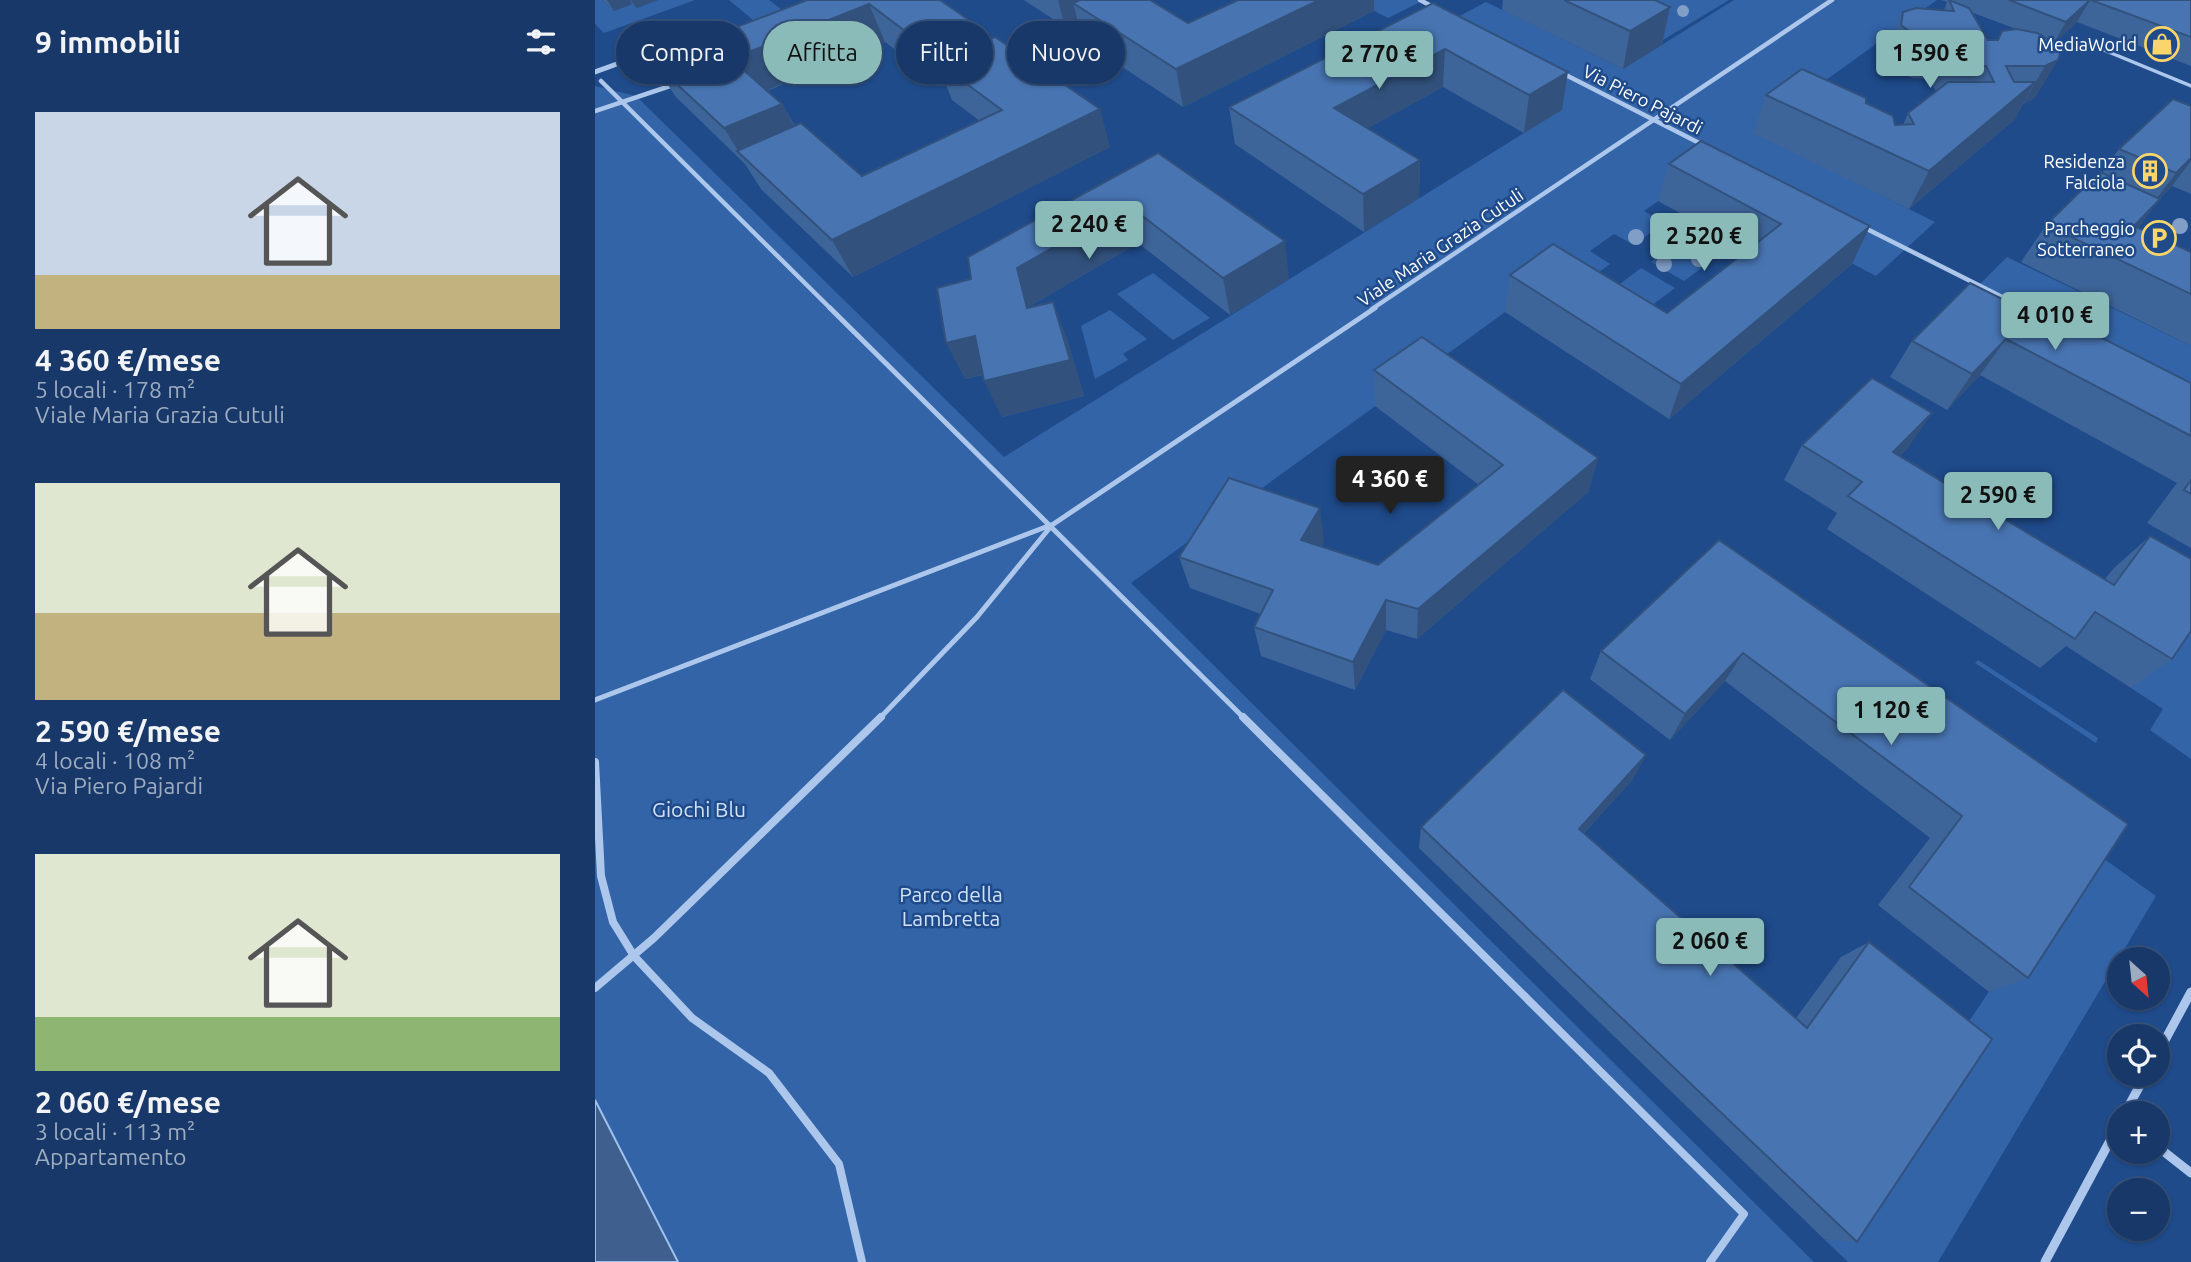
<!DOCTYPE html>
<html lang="it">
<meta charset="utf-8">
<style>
:root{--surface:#173868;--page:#244371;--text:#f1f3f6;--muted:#9eacc0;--line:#36527c;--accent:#8bbbb9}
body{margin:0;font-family:Ubuntu,sans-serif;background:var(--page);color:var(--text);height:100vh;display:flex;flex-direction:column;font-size:26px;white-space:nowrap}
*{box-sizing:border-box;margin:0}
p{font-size:23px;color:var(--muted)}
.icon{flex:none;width:38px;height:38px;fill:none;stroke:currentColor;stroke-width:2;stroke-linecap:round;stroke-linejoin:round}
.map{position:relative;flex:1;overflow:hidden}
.panel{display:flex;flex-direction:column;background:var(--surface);width:595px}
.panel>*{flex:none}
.banner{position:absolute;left:21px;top:21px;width:665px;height:63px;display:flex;gap:14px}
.needle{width:46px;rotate:153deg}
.controls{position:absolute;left:1512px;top:947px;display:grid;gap:14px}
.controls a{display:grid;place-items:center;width:63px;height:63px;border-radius:50%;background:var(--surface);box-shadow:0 2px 5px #0004,0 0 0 2px var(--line);font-size:35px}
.price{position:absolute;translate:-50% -60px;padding:0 16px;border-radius:7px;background:var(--accent);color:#111;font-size:23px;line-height:46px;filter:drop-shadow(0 2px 4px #0008)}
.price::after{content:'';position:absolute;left:50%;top:42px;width:21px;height:16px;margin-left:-10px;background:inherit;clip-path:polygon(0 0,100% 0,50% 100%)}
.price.on{background:#222;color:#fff}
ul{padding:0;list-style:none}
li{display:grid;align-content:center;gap:14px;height:371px;padding:0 35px}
li span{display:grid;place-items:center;height:217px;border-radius:0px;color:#555}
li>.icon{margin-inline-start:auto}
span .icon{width:126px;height:126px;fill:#fffc;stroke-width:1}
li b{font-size:30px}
h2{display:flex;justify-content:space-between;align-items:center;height:84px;padding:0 35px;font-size:30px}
.pill{padding:0 24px;border-radius:32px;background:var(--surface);box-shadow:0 2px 5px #0004,0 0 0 2px var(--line);font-size:24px;line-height:63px}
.pill.on{background:var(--accent);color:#111}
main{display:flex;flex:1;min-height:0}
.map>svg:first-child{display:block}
</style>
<main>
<section class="panel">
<h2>9 immobili<svg class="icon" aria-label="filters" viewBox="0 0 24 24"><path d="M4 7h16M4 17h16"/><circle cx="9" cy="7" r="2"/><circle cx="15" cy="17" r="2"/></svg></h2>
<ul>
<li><span style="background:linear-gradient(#c9d6e8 75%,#c2b280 0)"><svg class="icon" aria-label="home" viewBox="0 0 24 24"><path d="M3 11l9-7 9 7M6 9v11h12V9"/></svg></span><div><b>4 360 €/mese</b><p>5 locali · 178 m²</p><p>Viale Maria Grazia Cutuli</p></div></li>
<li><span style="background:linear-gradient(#dfe7d0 60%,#c2b280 0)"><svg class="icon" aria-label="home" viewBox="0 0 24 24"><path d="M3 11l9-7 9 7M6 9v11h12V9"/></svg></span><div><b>2 590 €/mese</b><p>4 locali · 108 m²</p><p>Via Piero Pajardi</p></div></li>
<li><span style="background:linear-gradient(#dfe7d0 75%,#8fb573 0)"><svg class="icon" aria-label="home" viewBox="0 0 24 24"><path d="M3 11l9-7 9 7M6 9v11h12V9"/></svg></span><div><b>2 060 €/mese</b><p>3 locali · 113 m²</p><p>Appartamento</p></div></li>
</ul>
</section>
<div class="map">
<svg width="1596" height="1262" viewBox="0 0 1596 1262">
<rect width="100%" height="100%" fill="#1f4b8b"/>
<g fill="#3364a8">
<polygon points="0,0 7,0 19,11 37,4 42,8 63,0 100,0 9,33 0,24"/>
<polygon points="134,0 174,0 194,15 164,25"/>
<polygon points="758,0 829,0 793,18"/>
<polygon points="990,0 1134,0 1063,43"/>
<polygon points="1139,0 1342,0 1159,132 1340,222 1281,276 1095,179 1049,211 1069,223 1039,245 1019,234 995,251 1015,264 992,281 971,268 536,583 1219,1262 0,1262 0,86 41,96 409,457 966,110 827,36 891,2 1028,69"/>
<polygon points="1085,228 1096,234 1088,240 1120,258 1089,281 1056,262 1076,247 1068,241"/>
<polygon points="1412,257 1596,346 1596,436 1355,314"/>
<polygon points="1046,268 1080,288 1048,312 996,293 1016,278 1025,284"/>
<polygon points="558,273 615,318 578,340 522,294"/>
<polygon points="515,310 552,339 528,354 533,360 500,379 486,326"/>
<polygon points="1596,609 1596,759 1555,730 1568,709 1536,688 1573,633"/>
<polygon points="1383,660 1503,738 1501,743 1380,663"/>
<polygon points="1491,846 1561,896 1343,1262 1253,1262 1229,1239"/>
</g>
<polygon fill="#3f5f8e" stroke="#9fc1ed" stroke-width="2" points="0,1100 83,1262 0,1262"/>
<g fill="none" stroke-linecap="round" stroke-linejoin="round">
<polyline stroke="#acc7eb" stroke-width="3.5" points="1504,48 1596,86"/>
<g stroke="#acc7eb" stroke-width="4.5">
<polyline points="825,0 842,9"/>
<polyline points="967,73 1110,146"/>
<polyline points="6,81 236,309"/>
<polyline points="0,111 81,84"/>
<polyline points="1266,226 1431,309"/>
<polyline points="777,309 1237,0"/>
</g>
<g stroke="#acc7eb" stroke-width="5">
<polyline points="235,308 650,719"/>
<polyline points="1427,308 1444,316"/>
<polyline points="0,700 456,525"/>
<polyline points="284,719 382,617 457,525 780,308"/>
</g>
<g stroke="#acc7eb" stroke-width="8">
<polyline points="648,717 1149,1214 1115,1262"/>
<polyline points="0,762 6,876 18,922 39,956 97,1018 174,1073 244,1164 267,1262"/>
<polyline points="0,988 59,938 286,717"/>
</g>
<polyline stroke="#acc7eb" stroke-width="5" points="0,72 33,60 90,49"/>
<g stroke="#acc7eb" stroke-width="9">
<polyline points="1563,1053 1596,992"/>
<polyline points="1530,1113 1551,1074"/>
<polyline points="1563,1147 1596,1173"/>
<polyline points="1450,1262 1524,1124"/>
</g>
</g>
<g fill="#819ec7">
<circle cx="1088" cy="11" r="6"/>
<circle cx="1585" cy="226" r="8"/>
<circle cx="1041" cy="237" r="8"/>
<circle cx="1104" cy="259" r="8"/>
<circle cx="1069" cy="264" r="8"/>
</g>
<g fill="#3e6599" fill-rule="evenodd">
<polygon points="7,0 63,0 41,8 37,4 19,11"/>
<path d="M212,0H345L387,42L515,147L258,277L166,189L150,164L81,97L56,60ZM290,42L346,84L350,82L357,100L385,121L267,176L200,126L187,104L172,91Z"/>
<polygon points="429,0 555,0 593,23 643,0 779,0 779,11 588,107 488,41 483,22 470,27"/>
<polygon points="908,0 1060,0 1075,7 1067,45 1028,69 907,10"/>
<path d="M1346,0H1596V66L1482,22L1459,43L1440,98L1428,104L1419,120L1314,209L1158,133L1171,95L1271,103L1300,125H1308L1313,113L1341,91L1334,79L1318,78L1299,70L1289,63L1292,49L1308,12L1349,10L1352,2ZM1376,12L1421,29L1407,31L1402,40H1393Z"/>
<polygon points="838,3 967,110 929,133 848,87 773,128 825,160 824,198 769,232 640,144 634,107"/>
<polygon points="1596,106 1596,194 1577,186 1564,199 1543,228 1596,252 1596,346 1426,262 1451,225 1507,173 1524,149"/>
<polygon points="563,153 694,279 635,315 543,243 437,305 438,307 472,339 489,396 407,417 388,375 370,379 376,279"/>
<polygon points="1074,164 1275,226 1257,264 1074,419 910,312 915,275 1072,313 1152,250 1063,201"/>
<polygon points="1435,313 1596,383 1596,548 1552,523 1582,483 1385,375 1352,410 1295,377 1317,341"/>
<polygon points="779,370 1003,458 993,492 822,639 791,630 760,690 666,656 659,627 666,614 595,588 584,557 729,541 726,547 783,565 884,485 780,406"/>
<polygon points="1207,445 1313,448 1305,456 1510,579 1519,568 1555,536 1577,659 1536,688 1471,646 1445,668 1232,529 1242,513 1189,480"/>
<polygon points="1124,540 1533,824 1433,978 1394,992 1283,905 1335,838 1130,681 1075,740 995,679 1006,651"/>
<polygon points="1051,755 1037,780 989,833 1201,1018 1246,957 1274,942 1262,1242 1229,1239 824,848 826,827"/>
</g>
<g fill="#32527d">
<polygon points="12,0 35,0 37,4 19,11"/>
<polygon points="36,0 63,0 41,8"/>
<polygon points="463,0 511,0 478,3 483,22 470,27"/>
<polygon points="724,0 779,0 779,11 588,107 581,69"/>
<polygon points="1495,0 1482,22 1458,44 1471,22"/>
<polygon points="274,4 290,42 158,96 136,59"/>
<polygon points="1075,7 1067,45 1028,69 1035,31"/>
<polygon points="381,25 394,62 342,62 350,82 346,84 330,46"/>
<polygon points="850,49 848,87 741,146 739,108"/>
<polygon points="1463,60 1440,98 1428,104 1450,66"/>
<polygon points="973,72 967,110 929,133 934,95"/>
<polygon points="1440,82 1419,120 1314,209 1334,171"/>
<polygon points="187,104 208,142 145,154 129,128"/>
<polygon points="505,109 515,147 258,277 237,240"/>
<polygon points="1596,158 1596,161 1577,186 1552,211 1581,173"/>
<polygon points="825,160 824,198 769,232 768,194"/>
<polygon points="1565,199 1536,237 1539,226"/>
<polygon points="533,205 543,243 437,305 447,345 432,308 422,268"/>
<polygon points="1275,226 1257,264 1074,419 1086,384"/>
<polygon points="690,241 694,279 635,315 628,278"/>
<polygon points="458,302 472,339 489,396 407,417 389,381"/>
<polygon points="380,336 398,372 370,379 351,343"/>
<polygon points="1411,339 1385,375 1352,410 1377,374"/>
<polygon points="1337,413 1313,448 1276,487 1298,452"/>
<polygon points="1003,458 993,492 822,639 823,609"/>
<polygon points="725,508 729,541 711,572 706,540"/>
<polygon points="791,600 791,630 760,690 758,662"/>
<polygon points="1148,653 1130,681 1075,740 1090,714"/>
<polygon points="1051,755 1037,780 973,850 984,829"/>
</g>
<g fill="#4875b2" stroke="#32527d" stroke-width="2">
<polygon points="212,0 345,0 381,25 330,46 274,4 136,59 187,104 129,128 56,60"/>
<polygon points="485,0 555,0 593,23 643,0 724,0 581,69 478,3"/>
<polygon points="969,0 1060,0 1075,7 1035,31"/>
<polygon points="1354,0 1374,8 1393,40 1403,40 1407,31 1422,29 1442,33 1457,42 1466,51 1463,60 1450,66 1411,66 1419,82 1440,82 1334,171 1171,95 1207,69 1271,98 1271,103 1298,116 1300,125 1319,124 1313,113 1353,82 1399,82 1391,66 1367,67 1353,41 1336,40 1316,33 1306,25 1308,12 1321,8 1359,11"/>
<polygon points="1414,0 1495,0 1471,22"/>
<polygon points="1496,0 1596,0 1596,37"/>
<polygon points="838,3 973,72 934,95 850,49 739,108 825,160 768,194 634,107"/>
<polygon points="400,37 505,109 237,240 142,151 206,123 267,176 407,110 342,62"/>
<polygon points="1578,99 1596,106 1596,158 1581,173 1524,149"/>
<polygon points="1106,141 1275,226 1086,384 915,275 958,244 1072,313 1186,224 1074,164"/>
<polygon points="563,153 690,241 628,278 533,205 422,268 432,308 458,302 475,360 389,381 380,336 351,343 342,288 376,279 373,257"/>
<polygon points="1505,172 1565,199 1539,226 1596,252 1596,294 1451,225"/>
<polygon points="1375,283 1435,313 1442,305 1596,383 1596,436 1411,339 1377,374 1317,341"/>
<polygon points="827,337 1003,458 823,609 791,600 758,662 659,627 678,590 584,557 634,478 725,508 706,540 783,565 908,465 779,370"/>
<polygon points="1277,378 1337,413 1298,452 1519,585 1555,536 1596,559 1596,631 1577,659 1500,612 1480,639 1253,496 1267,482 1207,445"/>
<polygon points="1596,480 1596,494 1589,490"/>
<polygon points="1124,540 1533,824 1433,978 1314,887 1367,816 1148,653 1090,714 1006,651"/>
<polygon points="968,690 1051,755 984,829 1212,1028 1274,942 1397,1039 1262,1242 826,827"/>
</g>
<defs>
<g id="shop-ring" transform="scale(1.75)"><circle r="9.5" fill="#1f4b8b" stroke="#f9d56c" stroke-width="1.5"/><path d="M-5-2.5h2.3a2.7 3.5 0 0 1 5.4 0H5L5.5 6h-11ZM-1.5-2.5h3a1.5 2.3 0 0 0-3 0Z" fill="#f9d56c"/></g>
<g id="building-ring" transform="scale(1.75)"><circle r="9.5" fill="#1f4b8b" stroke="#f9d56c" stroke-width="1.5"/><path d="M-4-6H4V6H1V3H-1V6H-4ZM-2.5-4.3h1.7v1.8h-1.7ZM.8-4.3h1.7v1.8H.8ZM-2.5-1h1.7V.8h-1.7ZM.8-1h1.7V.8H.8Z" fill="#f9d56c"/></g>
<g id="parking-ring" transform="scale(1.75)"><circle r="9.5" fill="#1f4b8b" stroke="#f9d56c" stroke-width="1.5"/><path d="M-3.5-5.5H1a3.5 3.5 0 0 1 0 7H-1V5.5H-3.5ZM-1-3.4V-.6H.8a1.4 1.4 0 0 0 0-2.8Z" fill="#f9d56c"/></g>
</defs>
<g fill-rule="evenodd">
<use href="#shop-ring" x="1567" y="44"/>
<use href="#building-ring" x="1555" y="171"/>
<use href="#parking-ring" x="1564" y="238"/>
</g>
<g text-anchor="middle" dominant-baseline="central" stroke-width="5" stroke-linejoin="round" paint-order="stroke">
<g font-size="18" fill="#fff" stroke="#1f4b8b" text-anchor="end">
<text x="1542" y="44">MediaWorld</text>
<text x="1530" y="161">Residenza<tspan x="1530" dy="21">Falciola</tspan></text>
<text x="1540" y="228">Parcheggio<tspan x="1540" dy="21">Sotterraneo</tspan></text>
</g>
<g font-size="18" fill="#fff" stroke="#1f4b8b">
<text transform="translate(1048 99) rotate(27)">Via Piero Pajardi</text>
<text transform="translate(845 247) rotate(-34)">Viale Maria Grazia Cutuli</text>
</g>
<g font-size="21" fill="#d1e2f8" stroke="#1f4b8b">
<text x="104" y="809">Giochi Blu</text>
<text x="356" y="894">Parco della<tspan x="356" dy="24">Lambretta</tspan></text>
</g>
</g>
</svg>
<div class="controls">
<a><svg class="needle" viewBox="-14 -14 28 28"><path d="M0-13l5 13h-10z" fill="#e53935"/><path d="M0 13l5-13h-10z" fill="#9eacc0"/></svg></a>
<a><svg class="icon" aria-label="locate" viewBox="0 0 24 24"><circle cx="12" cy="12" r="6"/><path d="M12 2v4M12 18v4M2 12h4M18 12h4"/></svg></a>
<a>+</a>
<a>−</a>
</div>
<b class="price" style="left:1335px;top:90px">1 590 €</b>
<b class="price" style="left:784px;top:91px">2 770 €</b>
<b class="price" style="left:494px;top:261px">2 240 €</b>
<b class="price" style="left:1109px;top:273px">2 520 €</b>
<b class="price" style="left:1460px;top:352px">4 010 €</b>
<b class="price on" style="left:795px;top:516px">4 360 €</b>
<b class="price" style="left:1403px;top:532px">2 590 €</b>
<b class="price" style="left:1296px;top:747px">1 120 €</b>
<b class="price" style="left:1115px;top:978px">2 060 €</b>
<div class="banner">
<a class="pill">Compra</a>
<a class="pill on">Affitta</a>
<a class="pill">Filtri</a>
<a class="pill">Nuovo</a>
</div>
</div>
</main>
